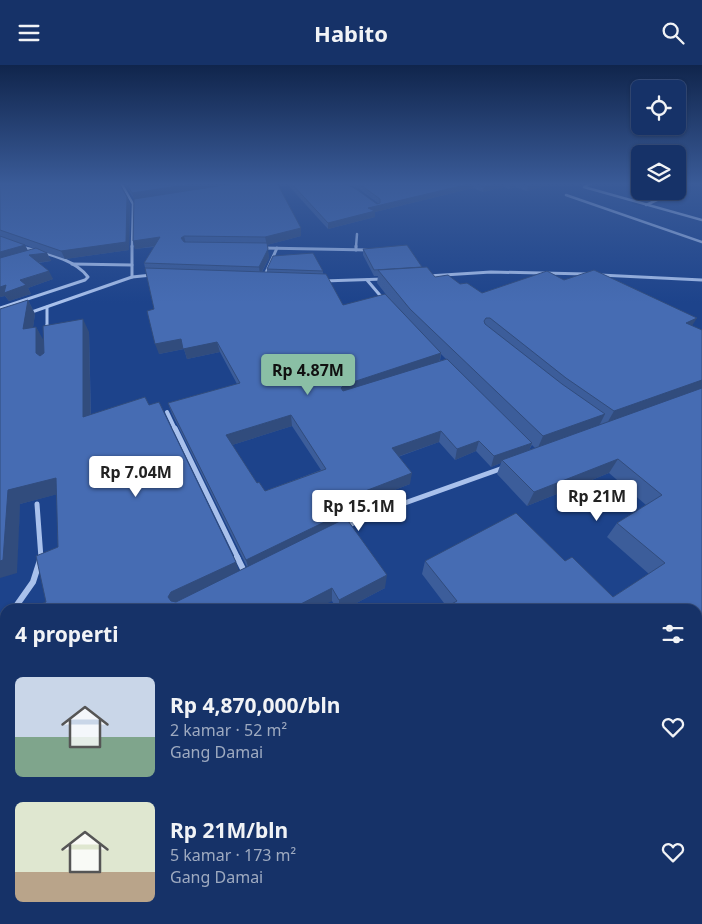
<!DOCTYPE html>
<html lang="id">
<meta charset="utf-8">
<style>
:root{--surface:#163268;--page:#1f3a6e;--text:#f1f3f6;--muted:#9eaac0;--line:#354d7c;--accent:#8abfa5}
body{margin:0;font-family:"Noto Sans",sans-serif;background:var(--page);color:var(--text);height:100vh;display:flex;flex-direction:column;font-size:19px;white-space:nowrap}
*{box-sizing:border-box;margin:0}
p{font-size:16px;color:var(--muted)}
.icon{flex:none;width:28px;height:28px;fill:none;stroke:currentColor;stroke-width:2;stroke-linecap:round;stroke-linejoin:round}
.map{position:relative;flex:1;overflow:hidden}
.panel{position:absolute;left:0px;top:539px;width:702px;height:321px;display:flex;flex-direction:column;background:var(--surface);border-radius:15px 15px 0 0;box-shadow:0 1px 4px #0004,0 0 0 1px var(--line)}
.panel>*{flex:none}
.fabs{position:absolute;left:631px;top:15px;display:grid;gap:10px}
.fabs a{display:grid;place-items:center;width:55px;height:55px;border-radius:8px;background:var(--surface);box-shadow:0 1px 4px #0004,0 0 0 1px var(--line);font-size:25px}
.price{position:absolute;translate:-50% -42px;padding:0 11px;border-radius:5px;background:#fff;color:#222;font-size:16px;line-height:32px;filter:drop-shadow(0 1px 2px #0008)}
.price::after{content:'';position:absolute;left:50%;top:30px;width:15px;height:11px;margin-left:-8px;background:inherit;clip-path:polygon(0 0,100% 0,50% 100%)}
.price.active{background:var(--accent);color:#111}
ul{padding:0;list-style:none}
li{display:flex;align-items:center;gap:15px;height:125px;padding:0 15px}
li span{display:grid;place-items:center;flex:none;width:140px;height:100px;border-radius:8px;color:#555}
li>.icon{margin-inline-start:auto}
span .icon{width:60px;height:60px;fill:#fffc;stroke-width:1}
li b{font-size:21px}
h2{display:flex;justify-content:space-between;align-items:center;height:60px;padding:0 15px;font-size:21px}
header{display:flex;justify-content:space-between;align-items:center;height:65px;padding:0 15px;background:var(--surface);font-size:22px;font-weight:700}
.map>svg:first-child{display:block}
</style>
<header><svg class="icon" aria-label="menu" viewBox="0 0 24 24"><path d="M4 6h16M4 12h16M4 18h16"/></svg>Habito<svg class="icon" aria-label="search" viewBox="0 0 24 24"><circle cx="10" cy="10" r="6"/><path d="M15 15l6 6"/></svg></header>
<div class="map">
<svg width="702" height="859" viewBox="0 0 702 859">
<rect width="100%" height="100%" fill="#1d438b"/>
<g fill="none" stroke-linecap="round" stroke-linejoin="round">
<g stroke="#a9c1ec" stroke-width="2.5">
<polyline points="121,118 133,139 132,182"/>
<polyline points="575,118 577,118"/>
<polyline points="592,118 584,122 702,155"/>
<polyline points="631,118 640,120"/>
<polyline points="566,130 702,177"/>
<polyline points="646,140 677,126"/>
<polyline points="356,182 357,169"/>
</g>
<g stroke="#a9c1ec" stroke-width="3">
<polyline points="263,183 369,185"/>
<polyline points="356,185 356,181"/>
<polyline points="72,199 132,200"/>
<polyline points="600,210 702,215"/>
<polyline points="428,211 491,207 587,209"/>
<polyline points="132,212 132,181"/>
<polyline points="264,212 277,183"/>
<polyline points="367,215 384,235"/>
<polyline points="323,216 384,214"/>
<polyline points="47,242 47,263"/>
<path d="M0,243L85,215L88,212C74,193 43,188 22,182"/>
<polyline points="29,248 132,212 152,210"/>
</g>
<g stroke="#a9c1ec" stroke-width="4">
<polyline points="47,261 47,266"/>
<polyline points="167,347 175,364"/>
</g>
<g stroke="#a9c1ec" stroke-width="5">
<polyline points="175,363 238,493"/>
<polyline points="37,439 41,493"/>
<polyline points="345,462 371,450 503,403"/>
</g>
<g stroke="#a9c1ec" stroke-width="6">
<polyline points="237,492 246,510"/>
<polyline points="14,544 33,517 41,492"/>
</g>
</g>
<g fill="#3c5d9a" fill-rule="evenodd">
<path d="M0,118L127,132L130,140L129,185L65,194L47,188L51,196L39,198L53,214L28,223L31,229L9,236L5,231L0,232ZM25,180L28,181L35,184L28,186Z"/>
<path d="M124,118H277L301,163V171L267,180L269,193L262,207H267V204L323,206V209L343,240L395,241L377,218L378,211H374L363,190V184L422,202L435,212L460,219L482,228L564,215L692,260L698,544H446L447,542L422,509L425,496H565L613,532L649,509L607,472L617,458L646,440L609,408L527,441L497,409L501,398L491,402L476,386L455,395L439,377L398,392L410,419L363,437V443L341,451V456L385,523L345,544H337L332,536L46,537L58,482L57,429L20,439L17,508L28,235L35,249L33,262H36L43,276L89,267L91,350L239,506L247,502L172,349L168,338L237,319L220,287L187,294L184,284L159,289L154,244L144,198L154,182L135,184L133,176L134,134ZM441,289L446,294L440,296ZM292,361L321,405L265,426L257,418L232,380ZM532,380L535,383L529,385Z"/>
<polygon points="286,118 344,118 377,139 379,139 359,124 346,118 556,118 527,126 515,122 509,124 504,122 483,127 473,123 375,147 375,152 328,164"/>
</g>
<g fill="#314c7d">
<polygon points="198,118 243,118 135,136 132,128"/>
<polygon points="474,118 473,123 375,147 375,152 328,164 328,158 368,143"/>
<polygon points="499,118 504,118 504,122 483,127 484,122"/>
<polygon points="511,118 516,118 515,122 509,124"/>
<polygon points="539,118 556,118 527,126 528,121"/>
<polygon points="127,132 130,140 129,185 65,194 61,186"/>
<polygon points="301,163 301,171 267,180 265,172"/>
<polygon points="184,171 186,179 183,181 181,173"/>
<polygon points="160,172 162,180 135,184 133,176"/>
<polygon points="25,180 29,188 0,196 0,187"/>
<polygon points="268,184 269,193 260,210 259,202"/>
<polygon points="47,188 51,196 34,198 29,190"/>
<polygon points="49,206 53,214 28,223 31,229 9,236 5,231 0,232 0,222"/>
<polygon points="28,235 35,249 31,278 23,264"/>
<polygon points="697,253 688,267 686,258"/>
<polygon points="83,254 89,267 91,367 83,352"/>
<polygon points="36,262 44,276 44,303 36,288"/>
<polygon points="181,274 217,277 220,287 187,294 184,284 159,289 155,279"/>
<polygon points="441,288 439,298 341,334 341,323 344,320"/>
<polygon points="702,315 702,325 606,360 614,346"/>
<polygon points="605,349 598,363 537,385 543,371"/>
<polygon points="291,350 292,361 229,381 226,370"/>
<polygon points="441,366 439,377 391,394 392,383"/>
<polygon points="479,376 476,386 455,395 457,384"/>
<polygon points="532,378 528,388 502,395 501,398 491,402 494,391"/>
<polygon points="618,394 609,408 527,441 534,427"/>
<polygon points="412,408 410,419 363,437 363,443 341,451 342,460 249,505 246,495 360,428"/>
<polygon points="56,413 66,427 20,439 17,508 0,513 0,496 8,425"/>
<polygon points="236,497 240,509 176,544 168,532 171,527"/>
<polygon points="387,510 385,523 345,544 339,544 339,535"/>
<polygon points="332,523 332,536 316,544 291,544"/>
<rect x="116" y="855" width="15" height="4"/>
</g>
<g fill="#466cb3" stroke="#314c7d" fill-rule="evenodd">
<polygon points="0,118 119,118 127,132 126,177 61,186 0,165"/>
<polygon points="126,118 198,118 132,128"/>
<polygon points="237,118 277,118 301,163 265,172 184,171 181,173 184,177 267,178 268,184 259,202 144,198 160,172 133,176 134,134"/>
<polygon points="291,118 344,118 356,124 377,139 380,138 380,134 358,118 473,118 368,143 375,146 328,158"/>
<polygon points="474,118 499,118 484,122"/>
<polygon points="519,118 539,118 528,121"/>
<polygon points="0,171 25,180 0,187"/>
<polygon points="407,180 422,202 374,205 363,184"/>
<polygon points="36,183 47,188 29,190 49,206 20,215 26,220 4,228 6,220 0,222 0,193"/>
<polygon points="313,188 323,206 267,204 273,191"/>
<polygon points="427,202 435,212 448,210 460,219 467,218 482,228 547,206 564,215 594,205 697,253 686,258 702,265 702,315 614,346 566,313 490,253 486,253 484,256 485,259 562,319 605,349 543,371 410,244 378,205"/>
<path d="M145,203L326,209L343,240L385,229L441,288L344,320L341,323L343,326L447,294L532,378L494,391L479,376L457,384L441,366L392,383L412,408L360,428L363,432L336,442L341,449L246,495L168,338L240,318L217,277L183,284L181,274L155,279L147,246L154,244ZM291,350L326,404L265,426L259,417L257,418L226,370Z"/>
<polygon points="28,235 23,264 36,262 36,288 40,291 44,288 43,261 83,254 83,352 145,332 149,340 159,337 236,497 171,527 168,532 171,536 176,537 346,453 387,510 339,535 332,523 291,544 29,544 46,537 36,491 58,482 56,413 8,425 3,495 0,496 0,244"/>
<polygon points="702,323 702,556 698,559 698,544 448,544 446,542 457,536 425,496 516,448 565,496 572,492 613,532 665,498 617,458 662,430 618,394 534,427 502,395"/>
<polygon points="5,553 5,855 116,855 116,859 0,859 0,555"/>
<polygon points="698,621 702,625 702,676 698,680"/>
<polygon points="238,855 461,855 463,859 232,859"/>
</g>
<linearGradient id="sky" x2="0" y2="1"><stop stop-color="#10254c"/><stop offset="0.5" stop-color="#3a5b98"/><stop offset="1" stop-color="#3a5b98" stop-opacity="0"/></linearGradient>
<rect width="702" height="238" fill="url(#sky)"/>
</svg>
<div class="fabs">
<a><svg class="icon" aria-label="locate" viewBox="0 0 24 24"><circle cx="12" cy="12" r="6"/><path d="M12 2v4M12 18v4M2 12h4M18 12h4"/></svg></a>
<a><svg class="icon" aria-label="layers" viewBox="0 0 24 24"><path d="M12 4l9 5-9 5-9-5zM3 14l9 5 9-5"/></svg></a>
</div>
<b class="price active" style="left:308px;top:331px">Rp 4.87M</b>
<b class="price" style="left:136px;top:433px">Rp 7.04M</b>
<b class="price" style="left:597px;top:457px">Rp 21M</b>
<b class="price" style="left:359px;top:467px">Rp 15.1M</b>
<section class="panel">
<h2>4 properti<svg class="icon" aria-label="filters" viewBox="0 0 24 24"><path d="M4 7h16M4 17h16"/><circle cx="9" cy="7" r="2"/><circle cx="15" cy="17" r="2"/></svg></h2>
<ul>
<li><span style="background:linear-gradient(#c9d6e8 60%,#7fa58c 0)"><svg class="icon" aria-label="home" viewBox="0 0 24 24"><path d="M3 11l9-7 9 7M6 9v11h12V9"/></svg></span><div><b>Rp 4,870,000/bln</b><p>2 kamar · 52 m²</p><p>Gang Damai</p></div><svg class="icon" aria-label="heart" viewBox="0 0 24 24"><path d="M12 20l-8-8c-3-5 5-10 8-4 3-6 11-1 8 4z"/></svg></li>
<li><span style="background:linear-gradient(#dfe7d0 70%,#b9a48a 0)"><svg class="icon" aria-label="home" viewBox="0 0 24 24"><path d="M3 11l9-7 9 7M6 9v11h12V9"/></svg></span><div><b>Rp 21M/bln</b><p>5 kamar · 173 m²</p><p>Gang Damai</p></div><svg class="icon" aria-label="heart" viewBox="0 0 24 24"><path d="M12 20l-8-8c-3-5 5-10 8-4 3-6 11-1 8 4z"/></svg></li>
</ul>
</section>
</div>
